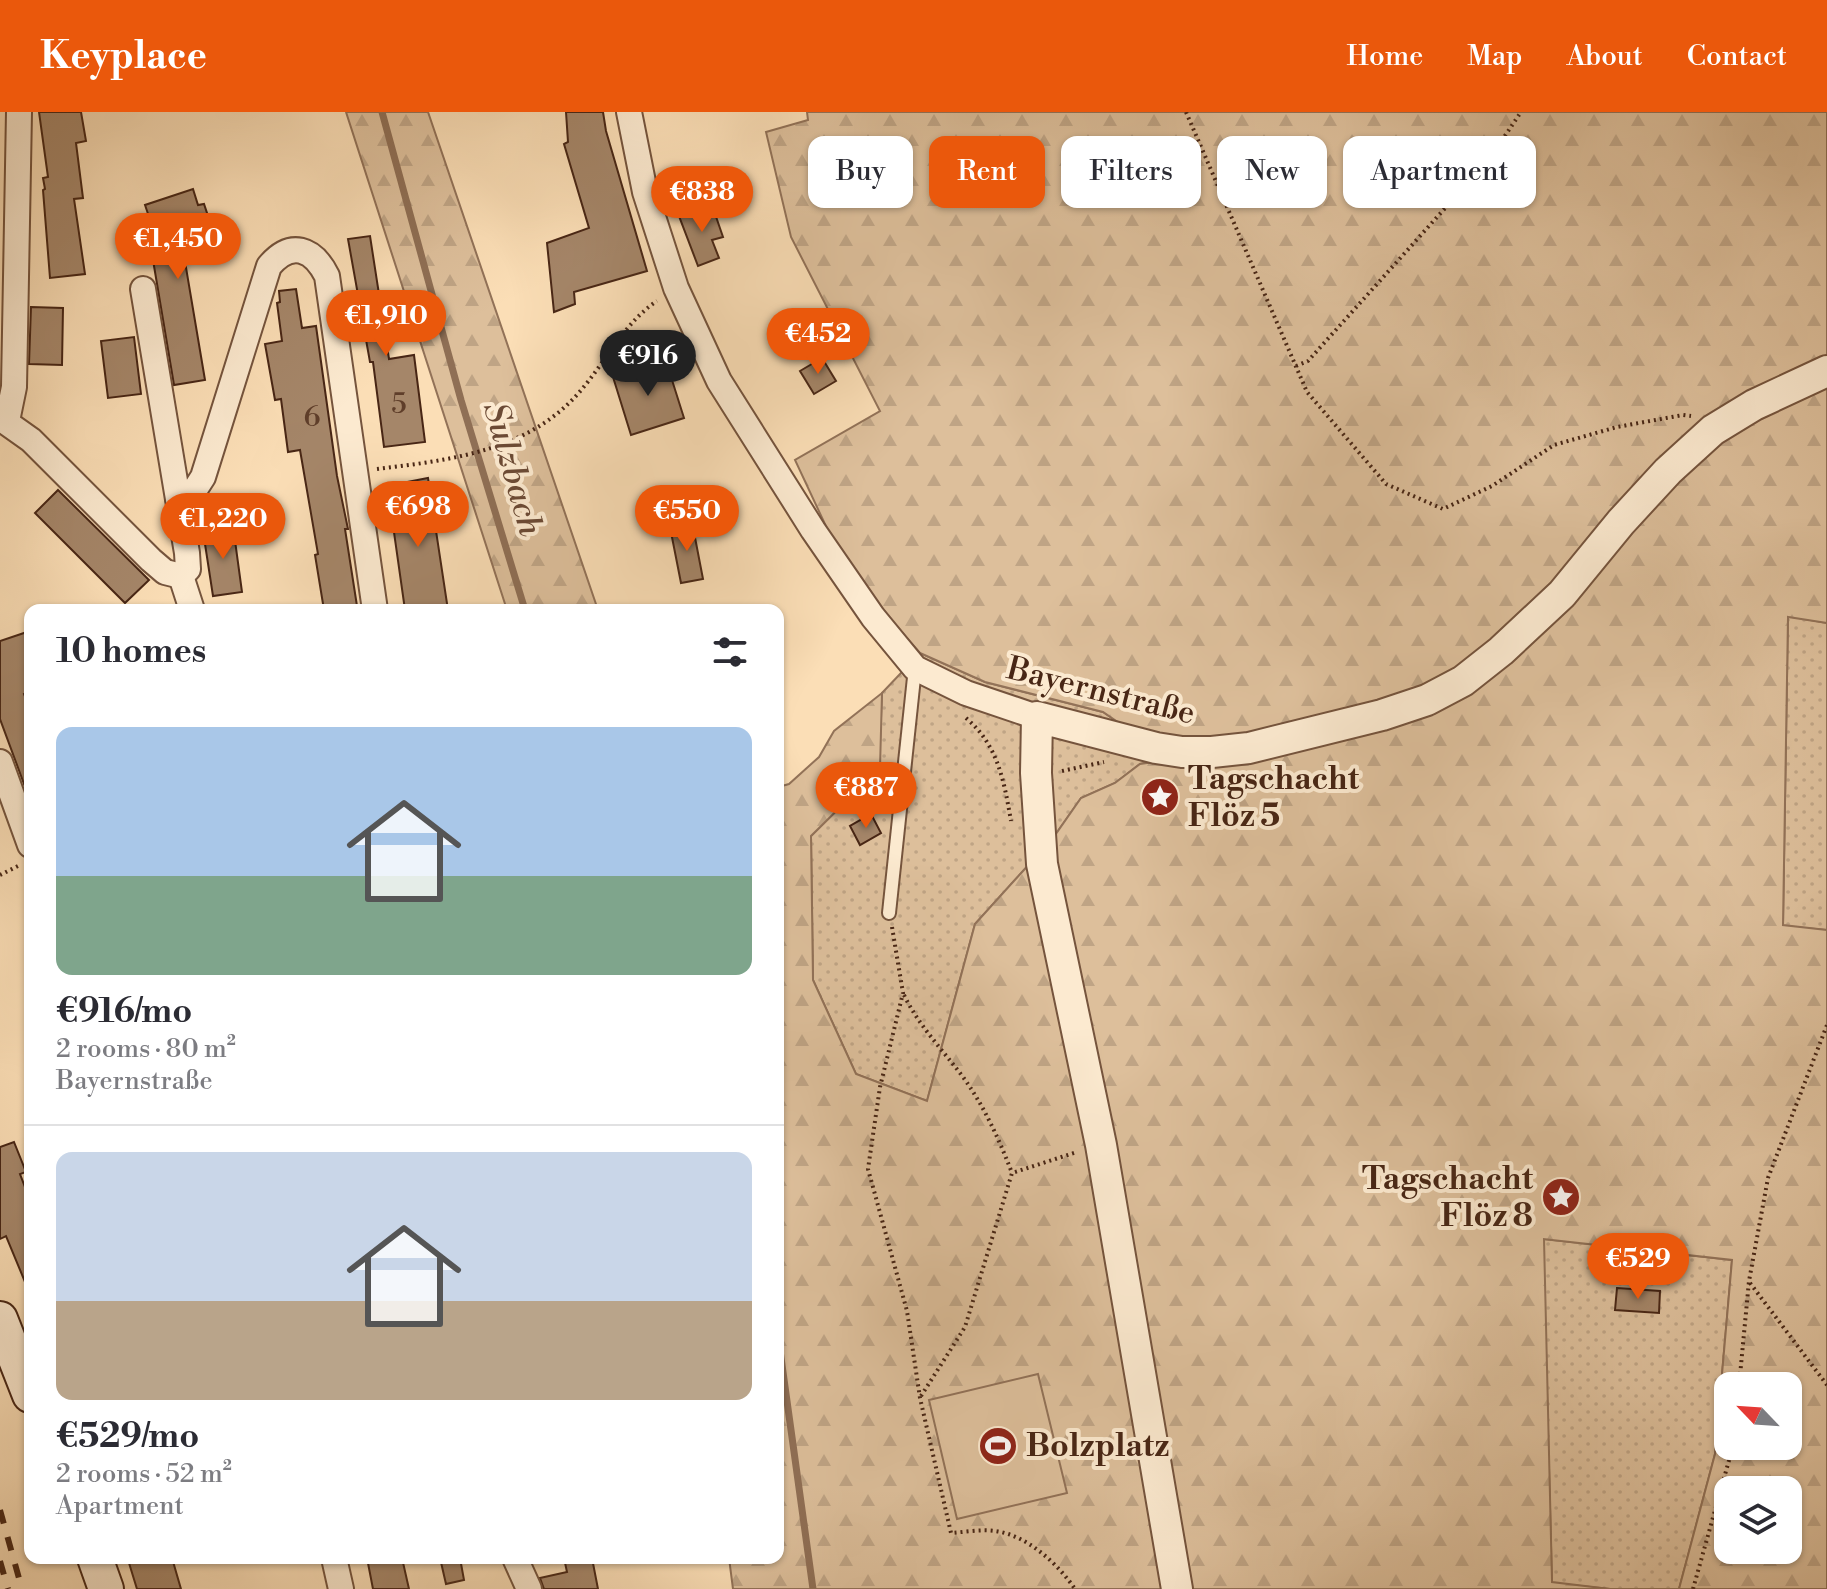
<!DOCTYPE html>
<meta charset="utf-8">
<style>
:root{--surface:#fff;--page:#f7f7f7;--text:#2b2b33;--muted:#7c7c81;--line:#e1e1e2;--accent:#ea580c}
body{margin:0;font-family:"Libre Bodoni",serif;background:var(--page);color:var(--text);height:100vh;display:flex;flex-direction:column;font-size:30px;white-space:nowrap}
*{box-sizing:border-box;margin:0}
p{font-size:26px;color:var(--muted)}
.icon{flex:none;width:44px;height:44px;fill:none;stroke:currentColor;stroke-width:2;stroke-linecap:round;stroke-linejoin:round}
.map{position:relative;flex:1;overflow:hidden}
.drawer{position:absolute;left:24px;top:492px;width:760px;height:960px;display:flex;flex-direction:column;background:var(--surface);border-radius:16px;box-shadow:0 2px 6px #0004}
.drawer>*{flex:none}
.hud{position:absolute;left:808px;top:24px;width:760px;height:72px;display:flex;gap:16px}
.needle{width:52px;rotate:295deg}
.controls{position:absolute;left:1714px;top:1260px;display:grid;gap:16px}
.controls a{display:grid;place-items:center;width:88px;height:88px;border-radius:16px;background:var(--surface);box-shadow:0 2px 6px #0004;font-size:40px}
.price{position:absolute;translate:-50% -68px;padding:0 18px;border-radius:28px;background:var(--accent);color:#fff;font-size:26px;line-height:52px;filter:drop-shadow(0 2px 4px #0008)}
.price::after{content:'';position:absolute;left:50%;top:48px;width:24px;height:18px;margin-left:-12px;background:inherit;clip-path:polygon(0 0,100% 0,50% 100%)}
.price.active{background:#222;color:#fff}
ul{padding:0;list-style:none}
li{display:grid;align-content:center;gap:16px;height:424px;padding:0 32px}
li+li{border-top:2px solid var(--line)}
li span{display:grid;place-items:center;height:248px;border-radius:16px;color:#555}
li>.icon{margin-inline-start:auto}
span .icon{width:144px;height:144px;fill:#fffc;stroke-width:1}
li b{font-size:34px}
h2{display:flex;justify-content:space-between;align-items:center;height:96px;padding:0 32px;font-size:34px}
.tag{padding:0 28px;border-radius:16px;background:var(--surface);box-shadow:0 2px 6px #0004;font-size:28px;line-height:72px}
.tag.active{background:var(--accent);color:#fff}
header{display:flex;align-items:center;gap:48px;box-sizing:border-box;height:112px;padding:0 40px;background:var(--accent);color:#fff}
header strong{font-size:38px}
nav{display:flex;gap:44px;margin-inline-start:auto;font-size:28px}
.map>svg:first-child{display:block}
</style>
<header>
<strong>Keyplace</strong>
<nav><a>Home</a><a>Map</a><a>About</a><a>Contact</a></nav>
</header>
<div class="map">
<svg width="1827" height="1477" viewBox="0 0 1827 1477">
<defs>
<pattern id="grass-dots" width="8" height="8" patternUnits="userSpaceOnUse" patternTransform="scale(2)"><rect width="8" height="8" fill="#ddbf9b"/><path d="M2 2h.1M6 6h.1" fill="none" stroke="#bfa485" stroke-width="1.8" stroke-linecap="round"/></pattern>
<pattern id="forest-firs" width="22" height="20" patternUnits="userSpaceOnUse" patternTransform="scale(2)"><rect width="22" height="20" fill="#ddbf9b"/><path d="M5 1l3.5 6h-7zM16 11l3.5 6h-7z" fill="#bfa485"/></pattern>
</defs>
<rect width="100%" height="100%" fill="#fbdeb6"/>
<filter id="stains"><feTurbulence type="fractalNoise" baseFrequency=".0025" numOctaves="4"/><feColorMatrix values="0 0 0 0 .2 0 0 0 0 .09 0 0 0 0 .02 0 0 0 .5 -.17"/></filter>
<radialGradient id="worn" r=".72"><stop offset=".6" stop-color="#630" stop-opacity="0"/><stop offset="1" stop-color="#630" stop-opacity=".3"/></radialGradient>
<g fill="url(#grass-dots)" stroke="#927258" stroke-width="2">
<polygon points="1788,504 1827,511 1827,818 1783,814"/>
<polygon points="920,541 985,570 1103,600 1125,615 1153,649 1140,652 1115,671 1081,686 1053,726 975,812 927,989 856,962 813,868 811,724 879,656 882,581"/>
<polygon points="1543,1127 1732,1148 1715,1342 1679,1477 1610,1477 1552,1471"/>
</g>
<g fill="url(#forest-firs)" stroke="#927258" stroke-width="2" fill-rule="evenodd">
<polygon points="346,0 428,0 598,498 507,498"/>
<polygon points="807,0 1827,0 1827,246 1748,283 1553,474 1457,559 1422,577 1247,624 1183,628 1125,615 1103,600 985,570 920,541 846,457 795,348 880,299 791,125 766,20 808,8"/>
<path d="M1827,274V511L1788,505L1783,813L1827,818V1477H1679L1715,1342L1732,1148L1544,1127L1552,1470L1610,1477H733L729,1446H778V675L789,672L819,645L834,619L882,581L880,656L811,724L813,868L856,962L927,989L975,812L1053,726L1081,686L1115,671L1140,652L1386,617L1631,419L1678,369L1722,329L1760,305ZM1728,1274H1788V1334H1728ZM1728,1378H1788V1438H1728Z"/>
</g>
<polygon fill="#ddbf9b" stroke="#927258" stroke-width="2" points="1038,1262 1067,1381 957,1407 929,1288"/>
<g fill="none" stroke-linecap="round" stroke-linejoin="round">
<g stroke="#8f6f55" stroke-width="7">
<polyline points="382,0 461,288 525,498"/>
<polyline points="778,1224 813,1477"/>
</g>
</g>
<g fill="#a58669" stroke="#482615" stroke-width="2">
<polygon points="39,0 81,0 86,29 76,31 83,86 74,87 85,162 50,166 43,78 45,77 43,66 48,65"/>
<polygon points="566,0 603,0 606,19 647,159 574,180 575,192 554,200 547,131 589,116 564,32 568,30"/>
<polygon points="193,77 198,93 204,92 212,116 181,126 205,268 174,273 153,148 163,146 145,93"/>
<polygon points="712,93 723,125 712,128 719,146 698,154 679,104"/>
<polygon points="370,124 389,247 414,243 425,330 384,335 373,250 370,250 348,127"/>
<polygon points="296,177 302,216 316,214 337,364 348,417 345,417 357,494 327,498 324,498 315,443 318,442 300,338 288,340 281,287 275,288 265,232 282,229 277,191 280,190 279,179"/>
<polygon points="31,195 63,196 62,253 29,252"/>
<polygon points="134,225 141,282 108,286 101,229"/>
<polygon points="822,246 836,269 814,282 800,259"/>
<polygon points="666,249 684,306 631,323 613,265"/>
<polygon points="428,366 448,498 405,498 389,385 409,382 407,370"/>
<polygon points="58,378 149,468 125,491 35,401"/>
<polygon points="692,410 703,467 681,471 670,415"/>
<polygon points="233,414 242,480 213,484 203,419"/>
<polygon points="30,519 30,579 24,582 30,597 30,680 27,680 0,607 0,529"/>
<polygon points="871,702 881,721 860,733 850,714"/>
<polygon points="14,1030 26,1060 20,1062 30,1088 30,1182 6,1124 0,1127 0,1035"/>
<polygon points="1617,1176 1660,1179 1659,1201 1615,1198"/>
<polygon points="147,1446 172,1446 181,1477 137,1477 129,1451"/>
<polygon points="367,1446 402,1446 409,1477 373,1477"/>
<polygon points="440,1446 460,1446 464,1468 446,1472"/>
<polygon points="564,1446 592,1446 598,1477 544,1477 540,1466 567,1460"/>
</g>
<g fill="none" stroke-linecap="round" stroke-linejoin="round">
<g stroke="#75543d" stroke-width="16">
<polyline id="service" points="889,801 915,556"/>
</g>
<g stroke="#75543d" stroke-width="28">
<g id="minor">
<polyline points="629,0 645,80 676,176 719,269 813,418 873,505 915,556 966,581 1037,605"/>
<polyline points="143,177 187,441 188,457 181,464"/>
<polyline points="0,306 31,328 151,448 165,460 181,464"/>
<polyline points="7,309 14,275 19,0"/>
<path d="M178,386L194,379L203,365L269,154C291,128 313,136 327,164L375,498"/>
<polyline points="181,464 192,498"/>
<polyline points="0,650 30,733"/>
<polyline points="334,1446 341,1477"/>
<polyline points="515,1446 529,1477"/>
</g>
</g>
<g stroke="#75543d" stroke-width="34">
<polyline id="tertiary" points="1177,1477 1101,1033 1042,752 1036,661 1037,605 1156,636 1182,640 1212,640 1249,636 1382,603 1427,588 1463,569 1501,539 1562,482 1621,410 1668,359 1713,318 1754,293 1827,259"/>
</g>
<g stroke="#482615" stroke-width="38">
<g id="secondary">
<polyline points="0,1207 30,1283"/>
<polyline points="95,1446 106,1477"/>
</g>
</g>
<g stroke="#482615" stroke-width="4" stroke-dasharray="2 4" stroke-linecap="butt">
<polyline points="1186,0 1307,280 1386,372 1443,397 1492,374 1554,333 1617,315 1683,303 1691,304"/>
<polyline points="1296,254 1308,249 1490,46 1521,0"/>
<path d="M377,357C451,348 531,339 582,277C606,249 625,210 657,189"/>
<path d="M966,606C998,633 1004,669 1011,709"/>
<polyline points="1062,659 1104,650"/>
<polyline points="0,763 20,753"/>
<path d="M892,815L903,881L880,975L868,1057L907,1199L920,1286L951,1421C965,1420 981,1417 995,1419C1027,1423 1058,1452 1075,1477"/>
<path d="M904,883C919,914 942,937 963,965C984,994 999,1027 1012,1061"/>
<polyline points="1750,1171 1827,1273"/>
<polyline points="1739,1274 1749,1169 1768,1066 1827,913"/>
<polyline points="921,1284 965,1215 1012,1061 1077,1040"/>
<polyline points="1693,1477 1733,1334"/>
</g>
<use href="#service" stroke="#fcead0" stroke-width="12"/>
<use href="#minor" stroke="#fcead0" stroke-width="24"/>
<use href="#tertiary" stroke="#fcead0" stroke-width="30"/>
<use href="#secondary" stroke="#fcead0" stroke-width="34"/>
<g stroke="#482615" stroke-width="6" stroke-dasharray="14 14" stroke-linecap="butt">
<polyline points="0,1398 22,1477"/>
<polyline points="0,1449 8,1477"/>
</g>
</g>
<defs>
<g id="sight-disc" transform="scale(2)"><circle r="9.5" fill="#8f2418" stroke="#fcead0"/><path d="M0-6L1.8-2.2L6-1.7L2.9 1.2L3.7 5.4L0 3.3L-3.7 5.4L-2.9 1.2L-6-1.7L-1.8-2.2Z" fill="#fff"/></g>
<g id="stadium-disc" transform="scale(2)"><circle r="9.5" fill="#8f2418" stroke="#fcead0"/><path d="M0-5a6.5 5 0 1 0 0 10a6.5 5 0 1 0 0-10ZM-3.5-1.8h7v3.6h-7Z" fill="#fff"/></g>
</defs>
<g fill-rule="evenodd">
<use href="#sight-disc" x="1160" y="685"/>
<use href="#sight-disc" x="1561" y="1085"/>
<use href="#stadium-disc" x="998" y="1334"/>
</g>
<g text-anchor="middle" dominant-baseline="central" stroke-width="8" stroke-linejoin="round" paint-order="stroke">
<g font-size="28" fill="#5f3e2a">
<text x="399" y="292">5</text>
<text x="312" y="305">6</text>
</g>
<g font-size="32" fill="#482615" stroke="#fcead0">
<text transform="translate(1101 579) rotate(14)">Bayernstraße</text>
</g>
<g font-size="32" font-weight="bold" fill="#482615" stroke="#fcead0" text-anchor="start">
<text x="1188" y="667">Tagschacht<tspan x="1188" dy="37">Flöz 5</tspan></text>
<text x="1533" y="1067" text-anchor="end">Tagschacht<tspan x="1533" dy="37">Flöz 8</tspan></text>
<text x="1026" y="1334">Bolzplatz</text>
</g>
<g font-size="34" font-style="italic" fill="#6b4a35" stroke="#fcead0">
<text transform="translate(512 357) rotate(74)">Sulzbach</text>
</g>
</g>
<rect width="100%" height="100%" filter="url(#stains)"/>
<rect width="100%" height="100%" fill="url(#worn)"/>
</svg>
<div class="controls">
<a><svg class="needle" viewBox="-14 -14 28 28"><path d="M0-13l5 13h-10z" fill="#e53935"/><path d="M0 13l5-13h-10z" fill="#7c7c81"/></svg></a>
<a><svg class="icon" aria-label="layers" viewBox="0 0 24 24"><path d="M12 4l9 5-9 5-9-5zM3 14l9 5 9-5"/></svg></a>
</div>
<b class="price" style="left:702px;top:122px">€838</b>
<b class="price" style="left:178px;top:169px">€1,450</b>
<b class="price" style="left:386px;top:246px">€1,910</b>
<b class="price" style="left:818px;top:264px">€452</b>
<b class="price active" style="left:648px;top:286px">€916</b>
<b class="price" style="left:418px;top:437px">€698</b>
<b class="price" style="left:687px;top:441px">€550</b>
<b class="price" style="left:223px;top:449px">€1,220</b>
<b class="price" style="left:866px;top:718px">€887</b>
<b class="price" style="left:1638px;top:1189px">€529</b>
<div class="hud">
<a class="tag">Buy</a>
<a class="tag active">Rent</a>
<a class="tag">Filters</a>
<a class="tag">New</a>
<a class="tag">Apartment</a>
</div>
<section class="drawer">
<h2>10 homes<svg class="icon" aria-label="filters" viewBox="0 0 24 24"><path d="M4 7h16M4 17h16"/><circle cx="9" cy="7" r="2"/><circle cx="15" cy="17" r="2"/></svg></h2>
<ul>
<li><span style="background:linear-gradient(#a9c7e8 60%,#7fa58c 0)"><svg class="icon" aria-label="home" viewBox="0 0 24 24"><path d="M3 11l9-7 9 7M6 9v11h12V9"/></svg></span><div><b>€916/mo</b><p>2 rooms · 80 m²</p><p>Bayernstraße</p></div></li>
<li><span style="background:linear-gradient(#c9d6e8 60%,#b9a48a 0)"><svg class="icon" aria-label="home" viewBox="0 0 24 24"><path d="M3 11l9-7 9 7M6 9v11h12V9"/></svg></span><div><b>€529/mo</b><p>2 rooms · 52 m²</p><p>Apartment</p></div></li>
</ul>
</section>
</div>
